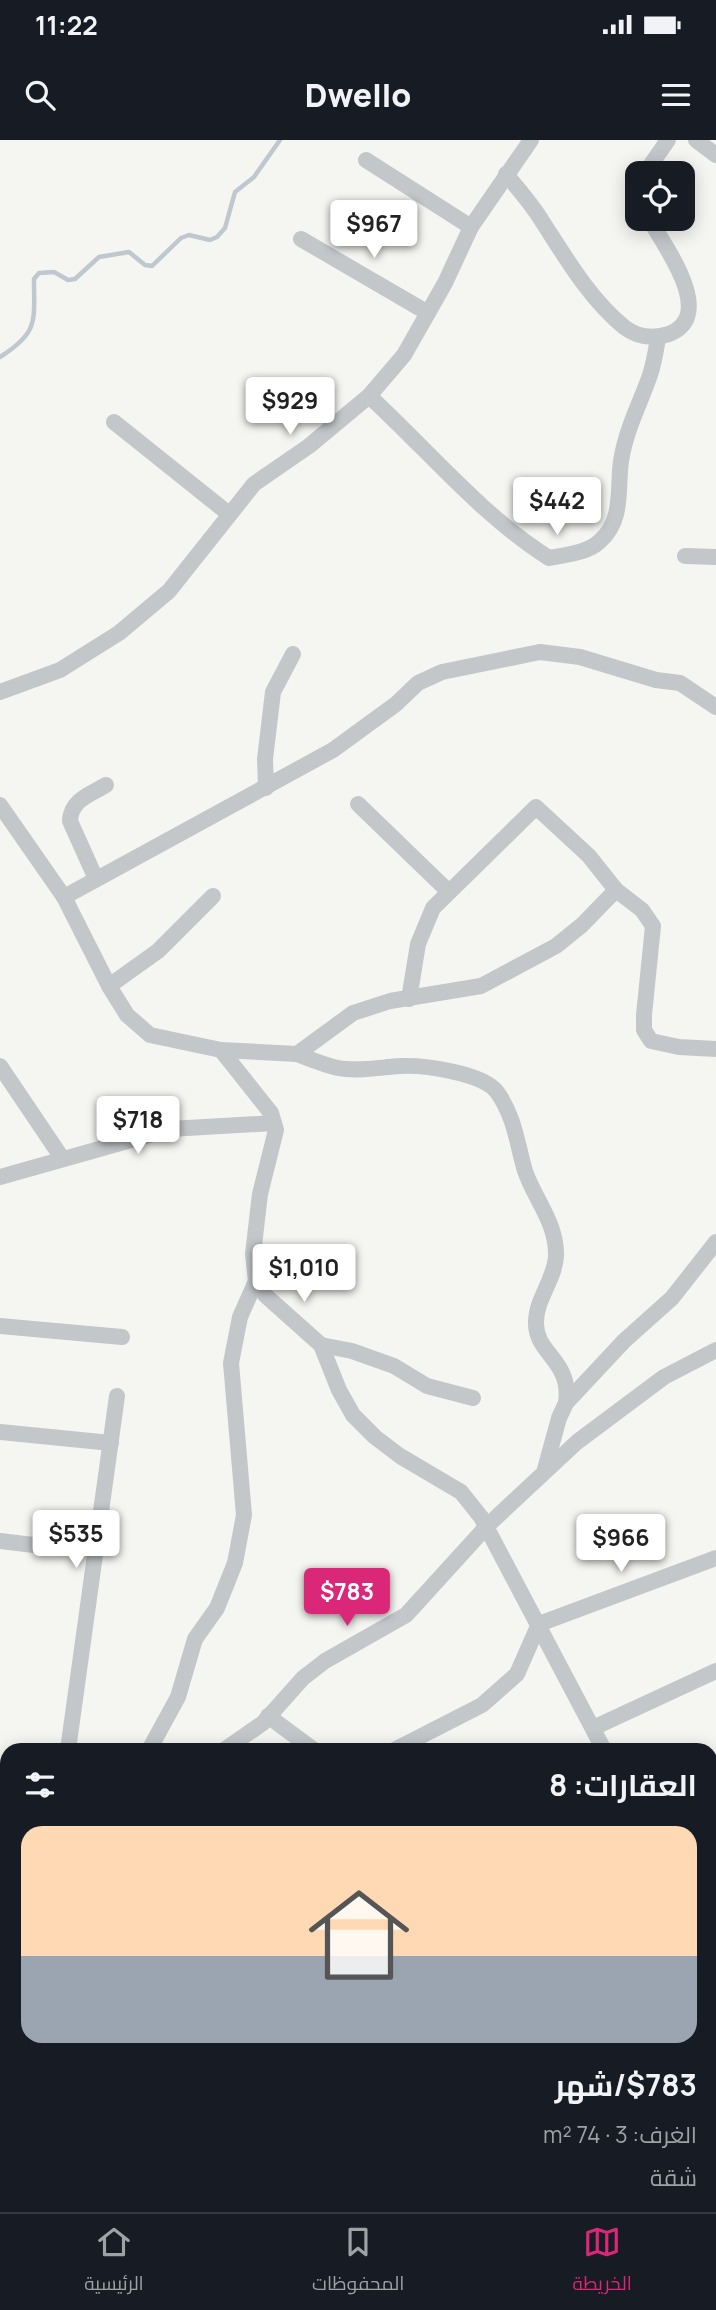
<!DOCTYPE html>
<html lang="ar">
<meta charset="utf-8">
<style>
:root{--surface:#171b24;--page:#20242c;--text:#f1f3f6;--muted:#9ea1a6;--line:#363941;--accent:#db2777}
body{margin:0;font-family:Manrope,Cairo,sans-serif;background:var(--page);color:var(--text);direction:rtl;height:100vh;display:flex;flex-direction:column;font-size:26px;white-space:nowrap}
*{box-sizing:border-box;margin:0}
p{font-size:23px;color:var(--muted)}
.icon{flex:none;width:38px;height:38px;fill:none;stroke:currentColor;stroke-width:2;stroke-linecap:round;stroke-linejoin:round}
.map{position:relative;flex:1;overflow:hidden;direction:ltr}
.side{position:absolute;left:0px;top:1603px;width:718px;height:469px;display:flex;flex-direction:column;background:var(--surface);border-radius:21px 21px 0 0;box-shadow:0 4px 18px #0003;direction:rtl}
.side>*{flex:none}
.buttons{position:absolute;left:625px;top:21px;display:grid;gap:14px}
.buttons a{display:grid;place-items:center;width:70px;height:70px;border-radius:14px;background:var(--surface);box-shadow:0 4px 18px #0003;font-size:35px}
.price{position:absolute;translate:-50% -60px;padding:0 16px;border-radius:7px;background:#fff;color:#222;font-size:23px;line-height:46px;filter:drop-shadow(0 2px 4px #0008)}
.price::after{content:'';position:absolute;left:50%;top:42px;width:21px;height:16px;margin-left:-10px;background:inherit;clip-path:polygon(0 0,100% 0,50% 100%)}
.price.current{background:var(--accent);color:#fff}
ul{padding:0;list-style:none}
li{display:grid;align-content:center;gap:14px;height:371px;padding:0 21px}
li span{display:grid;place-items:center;height:217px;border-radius:21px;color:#555}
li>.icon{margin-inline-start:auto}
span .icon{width:126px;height:126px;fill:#fffc;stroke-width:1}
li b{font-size:30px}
h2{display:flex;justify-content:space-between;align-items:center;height:84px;padding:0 21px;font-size:30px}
.status{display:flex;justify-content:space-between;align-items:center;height:49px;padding:0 35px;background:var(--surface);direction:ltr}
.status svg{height:19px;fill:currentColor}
header{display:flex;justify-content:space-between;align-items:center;height:91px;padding:0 21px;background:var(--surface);font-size:32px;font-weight:800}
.dock{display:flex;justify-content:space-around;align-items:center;height:98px;border-top:2px solid var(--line);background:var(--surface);font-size:19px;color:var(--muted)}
.dock a{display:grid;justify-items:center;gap:4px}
.dock .current{color:var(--accent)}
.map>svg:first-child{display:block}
</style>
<div class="status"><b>11:22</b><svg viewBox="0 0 49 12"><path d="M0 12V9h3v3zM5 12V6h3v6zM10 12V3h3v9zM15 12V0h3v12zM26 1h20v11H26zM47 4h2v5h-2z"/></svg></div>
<header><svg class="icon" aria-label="menu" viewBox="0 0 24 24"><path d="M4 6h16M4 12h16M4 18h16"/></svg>Dwello<svg class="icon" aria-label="search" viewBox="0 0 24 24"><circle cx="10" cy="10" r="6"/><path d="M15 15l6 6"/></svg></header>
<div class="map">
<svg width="716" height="2072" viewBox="0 0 716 2072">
<rect width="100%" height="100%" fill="#f5f6f2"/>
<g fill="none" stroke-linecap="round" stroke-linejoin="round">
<g stroke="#bec8ce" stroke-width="4.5">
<path d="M0,217C39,192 34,182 34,139L39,133L54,132L68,140L75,139L99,117L129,112L145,125L152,126L181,98L189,95L210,100L217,97L225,88L235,52L254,37L280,0"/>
<polyline points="0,1975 7,1968"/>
<polyline points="525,2065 530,2072"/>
</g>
<g stroke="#c3c7ca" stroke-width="16">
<polyline points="696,0 716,15"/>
<polyline points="366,20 471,87"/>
<polyline points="645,33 668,0"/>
<path d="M506,34C518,49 532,64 542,81C566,118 589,158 624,187C637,197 653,199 669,194C716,176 667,109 649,79"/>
<polyline points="301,99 428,173"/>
<path d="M369,256C428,310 481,375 549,418C565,415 588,413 600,401C624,380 617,349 621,321C626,289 640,264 650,235C654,223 656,210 658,198"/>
<polyline points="114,282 229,374"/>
<polyline points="685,416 716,417"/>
<polyline points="0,552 60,530 119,493 169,451 254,344 309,306 369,256 404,215 445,143 471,87 531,0"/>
<polyline points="266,648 265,619 273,552 293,514"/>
<polyline points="358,664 449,752"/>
<polyline points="0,665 64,757 109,846 127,875 150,895 221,910 297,914 353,873 390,861 481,846 556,806 582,785 616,750"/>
<path d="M96,739L70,681C71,660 89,655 106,645"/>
<polyline points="64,757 333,610 396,564 418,543 442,532 540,512 580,517 656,540 680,543 716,567"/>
<polyline points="109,846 158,811 213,756"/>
<polyline points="409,859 418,804 433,768 536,667 589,716 616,750 642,770 653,786 644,875 644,890 651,901 679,907 716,909"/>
<polyline points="221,910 271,973 276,990 260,1054 253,1114 256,1141 265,1155 321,1205 339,1250 353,1275 375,1297 400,1316 461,1352 481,1377 604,1610"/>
<path d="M297,914C310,919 324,925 338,928C358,932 381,927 401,926C424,925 483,933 497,952C515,977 517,1004 525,1031C535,1060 557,1083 556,1116C555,1139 536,1159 536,1182C535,1214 572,1220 566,1263"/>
<polyline points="0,926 62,1018"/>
<polyline points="0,1037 170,989 274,983"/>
<polyline points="0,1186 122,1197"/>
<polyline points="321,1205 352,1211 394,1226 427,1246 473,1258"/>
<polyline points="0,1292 111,1303"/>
<polyline points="545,1329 559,1278 566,1263 624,1201 672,1158 716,1102"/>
<polyline points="0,1401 50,1407"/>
<polyline points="268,1576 314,1610"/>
<polyline points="593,1588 716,1531"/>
<polyline points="68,1610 117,1256"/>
<polyline points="149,1610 178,1557 195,1499 217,1468 235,1423 244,1375 231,1223 240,1177 256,1141"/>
<polyline points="224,1610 263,1583 303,1538 325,1521 406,1475 487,1386 577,1302 664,1237 716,1210"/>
<polyline points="394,1610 482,1565 517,1534 539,1484 716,1418"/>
<polyline points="710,1654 716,1651"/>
<polyline points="0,1694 7,1684"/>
<polyline points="710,1778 716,1776"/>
<polyline points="0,1825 7,1826"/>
<polyline points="710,1827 716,1839"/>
<polyline points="710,1854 716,1852"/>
<polyline points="0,1957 7,1951"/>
<polyline points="710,1964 716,1962"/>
<polyline points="199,2065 202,2072"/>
<polyline points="535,2065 541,2072"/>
<polyline points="221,2072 274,2065"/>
<polyline points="494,2072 494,2065"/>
</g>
</g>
</svg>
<div class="buttons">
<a><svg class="icon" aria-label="locate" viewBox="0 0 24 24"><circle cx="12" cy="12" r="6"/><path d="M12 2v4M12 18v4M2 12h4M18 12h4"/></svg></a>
</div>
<b class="price" style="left:374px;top:120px">$967</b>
<b class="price" style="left:290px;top:297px">$929</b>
<b class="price" style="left:557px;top:397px">$442</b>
<b class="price" style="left:138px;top:1016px">$718</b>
<b class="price" style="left:304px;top:1164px">$1,010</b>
<b class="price" style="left:76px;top:1430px">$535</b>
<b class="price" style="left:621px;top:1434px">$966</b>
<b class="price current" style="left:347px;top:1488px">$783</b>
<section class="side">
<h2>العقارات: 8<svg class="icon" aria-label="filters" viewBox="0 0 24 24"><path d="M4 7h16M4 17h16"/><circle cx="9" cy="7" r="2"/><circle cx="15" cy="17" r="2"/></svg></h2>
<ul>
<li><span style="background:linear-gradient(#ffd9b3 60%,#9aa5b1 0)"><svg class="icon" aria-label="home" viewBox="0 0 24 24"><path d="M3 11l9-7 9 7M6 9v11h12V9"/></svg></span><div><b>$783/شهر</b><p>الغرف: 3 · 74 m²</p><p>شقة</p></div></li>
</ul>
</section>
</div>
<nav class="dock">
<a class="current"><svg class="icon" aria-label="map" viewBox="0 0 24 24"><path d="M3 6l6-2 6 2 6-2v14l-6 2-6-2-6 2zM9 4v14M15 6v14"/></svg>الخريطة</a>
<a><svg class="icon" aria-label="saved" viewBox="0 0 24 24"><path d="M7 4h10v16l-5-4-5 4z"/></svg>المحفوظات</a>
<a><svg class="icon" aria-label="home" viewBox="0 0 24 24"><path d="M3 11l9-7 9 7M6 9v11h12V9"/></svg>الرئيسية</a>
</nav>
